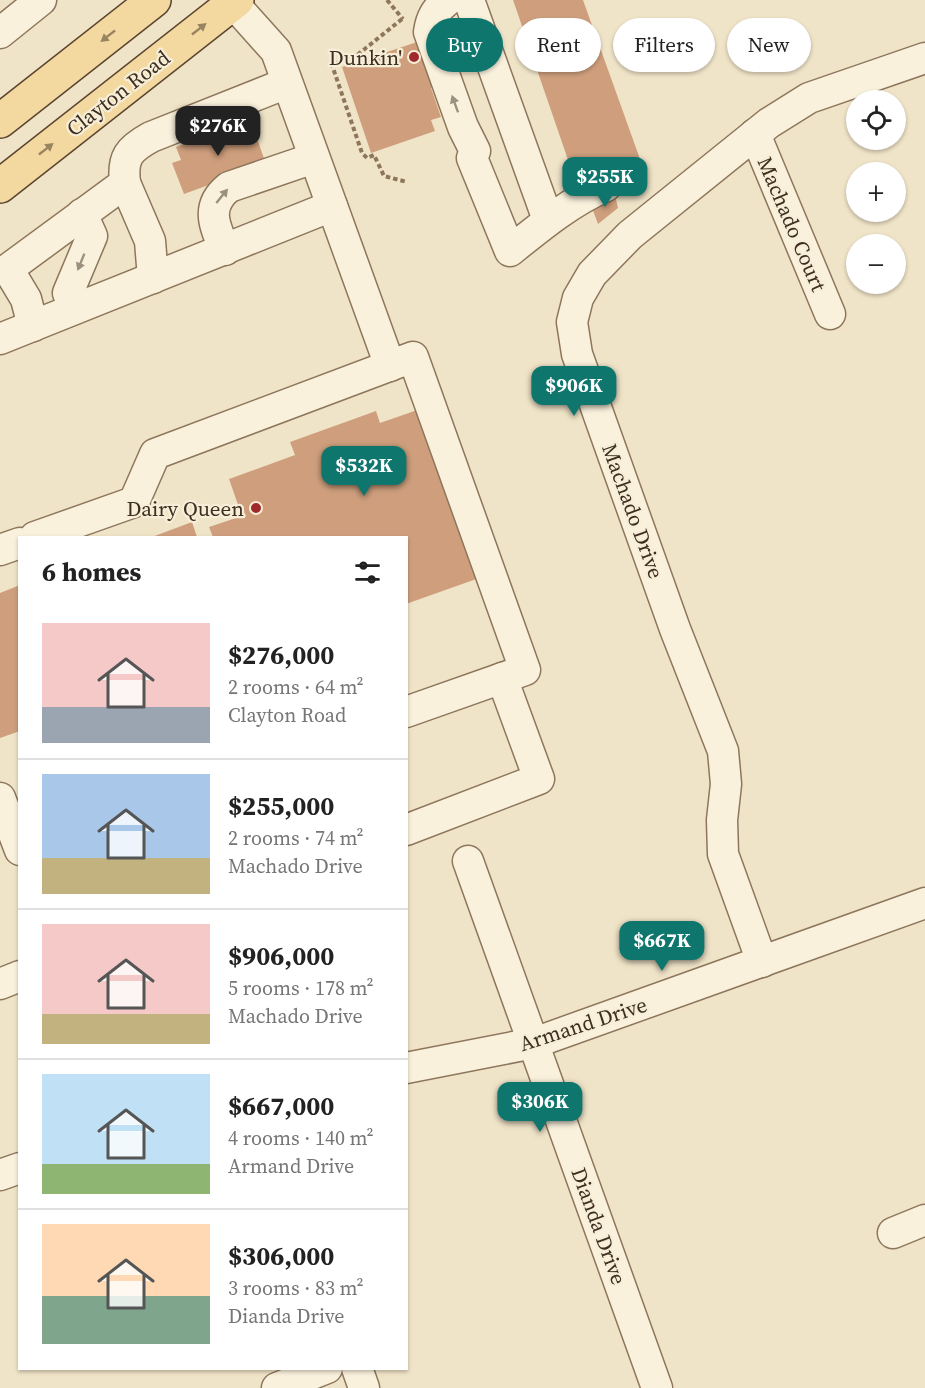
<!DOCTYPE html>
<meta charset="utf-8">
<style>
:root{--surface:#fff;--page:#f6f6f6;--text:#222;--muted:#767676;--line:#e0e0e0;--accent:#0f766e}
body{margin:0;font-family:"Source Serif 4",serif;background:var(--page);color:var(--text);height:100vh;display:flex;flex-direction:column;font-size:22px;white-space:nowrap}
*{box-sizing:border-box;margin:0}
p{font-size:20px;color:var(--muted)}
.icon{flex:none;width:33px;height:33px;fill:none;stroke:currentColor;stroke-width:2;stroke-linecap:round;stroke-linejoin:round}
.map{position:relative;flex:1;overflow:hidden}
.panel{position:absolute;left:18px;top:536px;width:390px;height:834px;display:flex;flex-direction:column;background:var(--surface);border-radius:0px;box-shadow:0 2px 4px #0004}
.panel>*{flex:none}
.guide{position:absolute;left:426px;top:18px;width:408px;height:54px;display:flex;gap:12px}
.tools{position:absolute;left:846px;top:90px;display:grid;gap:12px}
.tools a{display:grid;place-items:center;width:60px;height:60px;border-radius:50%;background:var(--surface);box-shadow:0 2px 4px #0004;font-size:30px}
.price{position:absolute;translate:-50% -51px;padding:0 14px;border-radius:12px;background:var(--accent);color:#fff;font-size:20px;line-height:39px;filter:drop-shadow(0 2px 3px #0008)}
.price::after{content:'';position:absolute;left:50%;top:36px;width:18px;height:14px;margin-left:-9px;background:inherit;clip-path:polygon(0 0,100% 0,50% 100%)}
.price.current{background:#222;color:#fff}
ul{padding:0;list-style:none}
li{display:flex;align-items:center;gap:18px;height:150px;padding:0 24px}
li+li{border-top:2px solid var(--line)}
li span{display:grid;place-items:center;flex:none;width:168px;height:120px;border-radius:0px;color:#555}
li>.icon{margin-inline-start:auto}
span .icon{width:72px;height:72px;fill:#fffc;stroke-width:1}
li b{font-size:26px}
h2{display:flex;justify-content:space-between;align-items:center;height:72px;padding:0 24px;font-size:26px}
.tag{padding:0 21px;border-radius:27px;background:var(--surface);box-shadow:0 2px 4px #0004;font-size:21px;line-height:54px}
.tag.current{background:var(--accent);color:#fff}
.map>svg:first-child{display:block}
</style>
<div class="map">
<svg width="925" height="1388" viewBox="0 0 925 1388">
<rect width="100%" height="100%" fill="#f0e4c8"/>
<g fill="#cf9f7d">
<polygon points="513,0 583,0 640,159 577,186"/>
<polygon points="429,38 445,83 431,88 441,117 431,120 435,131 371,153 342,67"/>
<polygon points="250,119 266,164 184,194 172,163 181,160 176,147"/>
<polygon points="615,195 618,208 598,224 591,205"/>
<polygon points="423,408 482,577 406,604 406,537 213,537 209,527 242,516 229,479 295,455 290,442 376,411 380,423"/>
<polygon points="192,522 197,537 152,537"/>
<polygon points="20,585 20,731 0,738 0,593"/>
</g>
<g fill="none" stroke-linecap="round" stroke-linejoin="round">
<g stroke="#8d765c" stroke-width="33">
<g id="minor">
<path d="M448,0C436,9 431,18 429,32L463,127L475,151L472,158L510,251C541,226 570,202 606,186"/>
<polyline points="469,0 548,220"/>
<polyline points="233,3 276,51 390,366"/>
<polyline points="0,33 41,0"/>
<polyline points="755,134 830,314"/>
<polyline points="125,183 150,241 153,278"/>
<path d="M225,250C214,225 205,206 229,187L314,158"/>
<polyline points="74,309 68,293 92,236 82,214"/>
<path d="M33,326L26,299L8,269L125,183C122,157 129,149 151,137L287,83"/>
<polyline points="0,339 332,206"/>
<polyline points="35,537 134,502 155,454 413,357 525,670 406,712"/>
<polyline points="0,550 20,543"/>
<polyline points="0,798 20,850"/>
<polyline points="406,830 539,779 502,678"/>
<polyline points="468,861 657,1388"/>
<polyline points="762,962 723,854 722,820 726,784 723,751 675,629 577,354 572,322 578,298 592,274 630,235 769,123 809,98 925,58"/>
<polyline points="0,984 20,976"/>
<polyline points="406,1068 534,1043 925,903"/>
<polyline points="0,1175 20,1168"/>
<polyline points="893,1233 925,1220"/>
<polyline points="357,1368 364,1388"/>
<polyline points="277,1388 327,1368"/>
</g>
</g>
<g stroke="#5b4430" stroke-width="36">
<g id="major">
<polyline points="0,121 154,0"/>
<polyline points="0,186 237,0"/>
</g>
</g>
<g stroke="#8d765c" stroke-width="4" stroke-dasharray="4.5 3" stroke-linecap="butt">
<polyline points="387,0 403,19"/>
<polyline points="402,19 356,56 332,65 362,153 367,158 374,155 384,176 407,182"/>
</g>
<use href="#minor" stroke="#faf1dc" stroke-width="30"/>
<use href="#major" stroke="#f3d9a0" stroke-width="33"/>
</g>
<defs><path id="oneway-solid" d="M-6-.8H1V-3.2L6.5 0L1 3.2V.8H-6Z" transform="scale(1.5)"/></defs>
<g fill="#988460">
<use href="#oneway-solid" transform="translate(199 29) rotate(-38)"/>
<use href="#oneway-solid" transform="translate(108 36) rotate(142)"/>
<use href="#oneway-solid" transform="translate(46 149) rotate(-38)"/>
</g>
<g fill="#9c907e">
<use href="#oneway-solid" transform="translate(455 104) rotate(-110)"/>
<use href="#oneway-solid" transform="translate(222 196) rotate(-51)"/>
<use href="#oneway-solid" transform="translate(81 262) rotate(112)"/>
</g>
<g fill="#9e2a2b" stroke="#f7eed8" stroke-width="2">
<circle cx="414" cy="57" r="6"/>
<circle cx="256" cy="508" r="6"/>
</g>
<g text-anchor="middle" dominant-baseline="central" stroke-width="4.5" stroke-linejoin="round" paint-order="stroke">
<g font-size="21" fill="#3d2e20" stroke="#f7eed8" text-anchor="end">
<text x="402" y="57">Dunkin'</text>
<text x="244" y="508">Dairy Queen</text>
</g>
<g font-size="21" fill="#3d2e20" stroke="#f7eed8">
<text transform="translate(118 93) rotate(-38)">Clayton Road</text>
<text transform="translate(792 224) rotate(67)">Machado Court</text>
<text transform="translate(633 511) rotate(70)">Machado Drive</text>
<text transform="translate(583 1024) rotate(-18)">Armand Drive</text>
<text transform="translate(599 1226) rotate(70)">Dianda Drive</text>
</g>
</g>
</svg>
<div class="tools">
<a><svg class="icon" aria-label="locate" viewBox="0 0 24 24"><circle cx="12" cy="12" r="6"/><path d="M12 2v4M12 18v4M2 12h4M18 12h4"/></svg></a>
<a>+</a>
<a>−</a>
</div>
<b class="price current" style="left:218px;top:157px">$276K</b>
<b class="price" style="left:605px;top:208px">$255K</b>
<b class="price" style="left:574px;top:417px">$906K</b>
<b class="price" style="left:364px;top:497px">$532K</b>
<b class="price" style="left:662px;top:972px">$667K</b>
<b class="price" style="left:540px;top:1133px">$306K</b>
<div class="guide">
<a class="tag current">Buy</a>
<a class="tag">Rent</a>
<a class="tag">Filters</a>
<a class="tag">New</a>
</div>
<section class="panel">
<h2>6 homes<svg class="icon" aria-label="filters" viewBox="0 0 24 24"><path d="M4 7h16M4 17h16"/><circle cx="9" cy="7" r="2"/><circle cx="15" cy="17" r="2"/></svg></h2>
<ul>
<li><span style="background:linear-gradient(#f6c9c9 70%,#9aa5b1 0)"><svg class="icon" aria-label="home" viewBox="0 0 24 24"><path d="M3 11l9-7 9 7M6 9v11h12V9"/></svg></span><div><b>$276,000</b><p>2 rooms · 64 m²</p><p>Clayton Road</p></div></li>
<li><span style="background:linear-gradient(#a9c7e8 70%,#c2b280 0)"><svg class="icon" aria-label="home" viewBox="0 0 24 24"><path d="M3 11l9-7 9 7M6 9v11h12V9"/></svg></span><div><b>$255,000</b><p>2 rooms · 74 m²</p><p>Machado Drive</p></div></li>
<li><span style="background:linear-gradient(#f6c9c9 75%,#c2b280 0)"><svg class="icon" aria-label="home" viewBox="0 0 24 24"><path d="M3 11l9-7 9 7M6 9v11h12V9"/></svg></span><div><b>$906,000</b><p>5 rooms · 178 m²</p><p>Machado Drive</p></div></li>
<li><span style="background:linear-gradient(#bfe0f5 75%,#8fb573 0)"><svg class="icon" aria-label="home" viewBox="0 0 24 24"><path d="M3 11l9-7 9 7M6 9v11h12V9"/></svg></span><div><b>$667,000</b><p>4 rooms · 140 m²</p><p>Armand Drive</p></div></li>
<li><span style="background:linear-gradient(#ffd9b3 60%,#7fa58c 0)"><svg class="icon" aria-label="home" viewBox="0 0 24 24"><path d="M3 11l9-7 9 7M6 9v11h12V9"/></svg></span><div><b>$306,000</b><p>3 rooms · 83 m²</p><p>Dianda Drive</p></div></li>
</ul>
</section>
</div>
